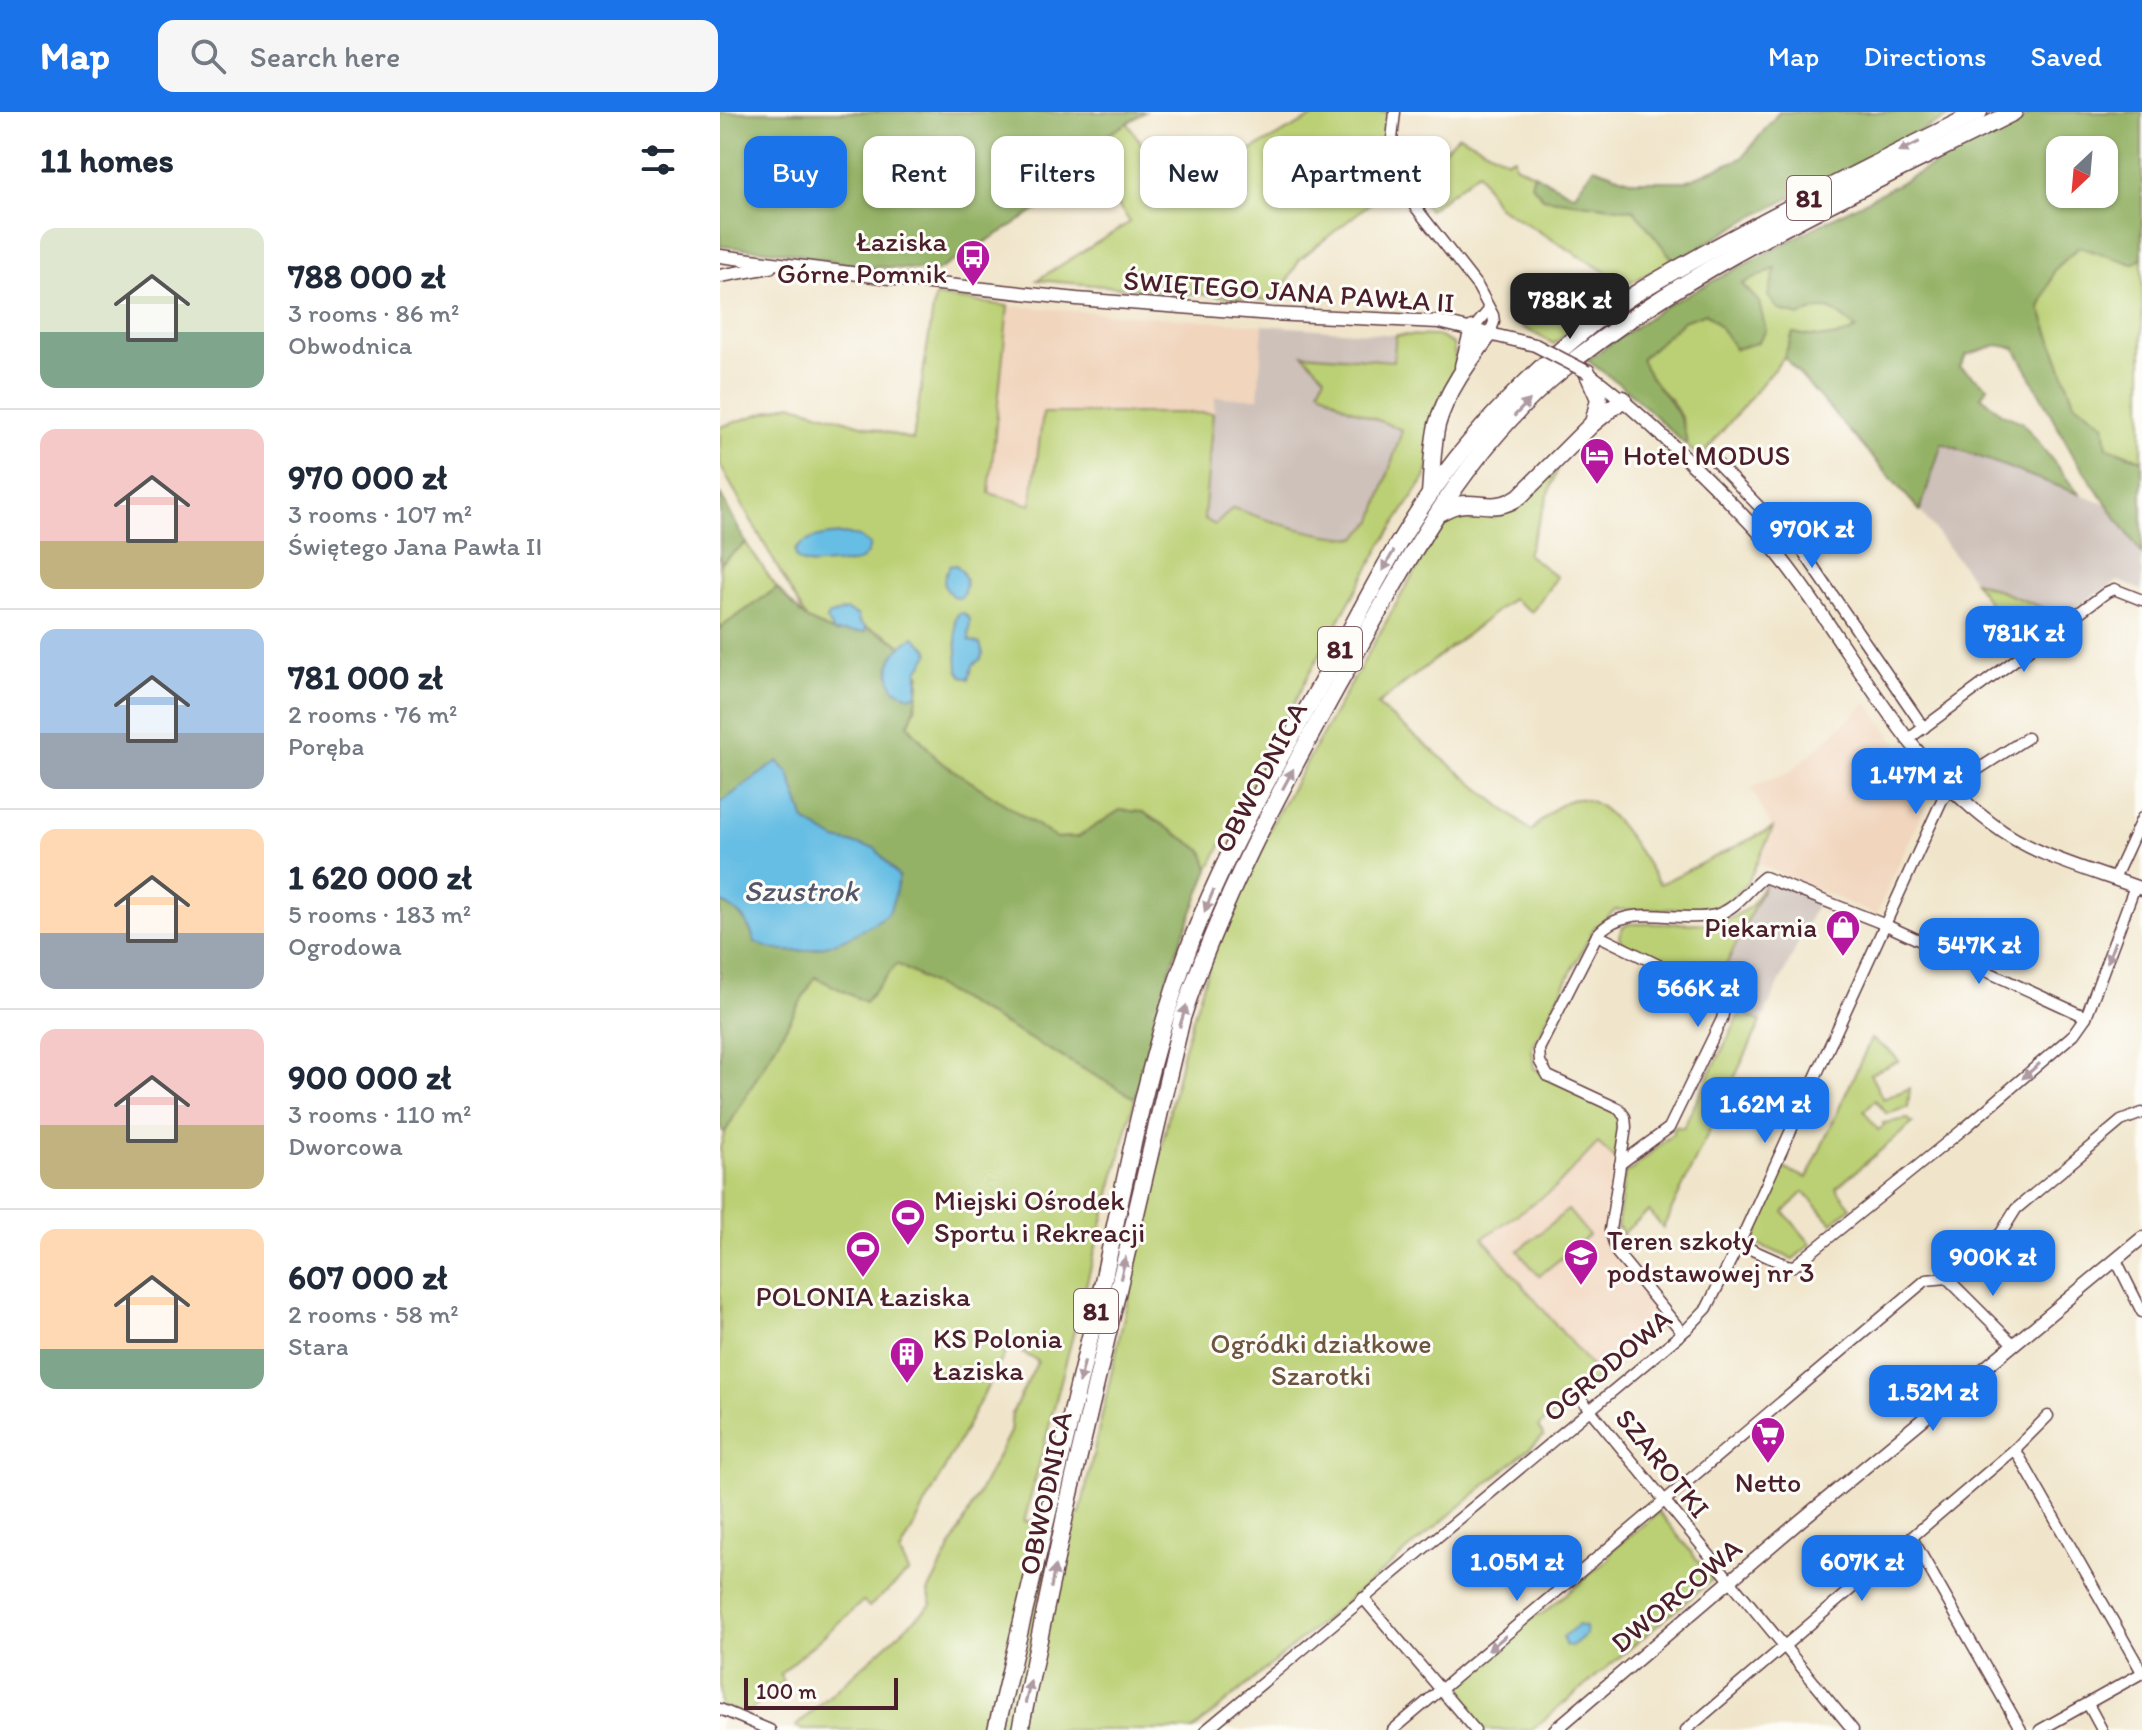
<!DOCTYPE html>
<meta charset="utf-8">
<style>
:root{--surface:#fff;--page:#f6f6f7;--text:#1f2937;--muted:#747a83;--line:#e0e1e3;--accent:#1a73e8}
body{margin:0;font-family:Itim,sans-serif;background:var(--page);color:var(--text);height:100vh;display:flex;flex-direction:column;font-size:30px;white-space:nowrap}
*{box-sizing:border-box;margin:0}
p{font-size:26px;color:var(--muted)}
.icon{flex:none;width:44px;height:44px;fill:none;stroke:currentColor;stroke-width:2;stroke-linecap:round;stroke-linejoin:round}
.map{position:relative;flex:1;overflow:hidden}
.drawer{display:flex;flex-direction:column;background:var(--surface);width:720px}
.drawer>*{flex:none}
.top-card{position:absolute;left:24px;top:24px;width:760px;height:72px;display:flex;gap:16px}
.needle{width:52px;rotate:206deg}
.tools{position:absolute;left:1326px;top:24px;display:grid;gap:16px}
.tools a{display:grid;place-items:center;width:72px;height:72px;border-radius:16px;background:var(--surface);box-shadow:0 2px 6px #0004;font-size:40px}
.scale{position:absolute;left:24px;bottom:20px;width:154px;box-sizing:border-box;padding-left:8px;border:4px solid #4a1f2b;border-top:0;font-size:22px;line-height:28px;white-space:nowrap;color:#4a1f2b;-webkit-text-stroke:6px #fdfcf7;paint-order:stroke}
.price{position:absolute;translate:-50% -68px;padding:0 18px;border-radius:16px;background:var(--accent);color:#fff;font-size:26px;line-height:52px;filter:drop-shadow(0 2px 4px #0008)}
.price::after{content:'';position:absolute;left:50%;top:48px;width:24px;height:18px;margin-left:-12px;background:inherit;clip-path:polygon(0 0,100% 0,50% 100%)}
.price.active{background:#222;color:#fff}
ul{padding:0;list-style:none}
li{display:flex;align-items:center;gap:24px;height:200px;padding:0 40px}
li+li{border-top:2px solid var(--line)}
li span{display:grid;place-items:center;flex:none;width:224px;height:160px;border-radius:16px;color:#555}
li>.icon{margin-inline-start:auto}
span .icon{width:96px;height:96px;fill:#fffc;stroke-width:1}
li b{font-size:34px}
h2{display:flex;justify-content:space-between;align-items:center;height:96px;padding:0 40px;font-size:34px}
.pill{padding:0 28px;border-radius:16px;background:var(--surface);box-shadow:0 2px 6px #0004;font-size:28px;line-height:72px}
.pill.active{background:var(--accent);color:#fff}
header{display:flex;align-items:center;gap:48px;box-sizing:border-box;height:112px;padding:0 40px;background:var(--accent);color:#fff}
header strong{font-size:38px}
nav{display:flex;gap:44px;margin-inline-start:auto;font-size:28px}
.search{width:560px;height:72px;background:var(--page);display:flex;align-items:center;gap:20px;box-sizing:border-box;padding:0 28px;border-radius:16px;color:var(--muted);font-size:30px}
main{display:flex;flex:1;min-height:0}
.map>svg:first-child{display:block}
</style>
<header>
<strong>Map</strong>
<div class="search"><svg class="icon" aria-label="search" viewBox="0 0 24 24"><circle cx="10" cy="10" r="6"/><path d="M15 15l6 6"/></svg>Search here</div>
<nav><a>Map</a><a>Directions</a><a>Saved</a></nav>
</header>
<main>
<section class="drawer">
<h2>11 homes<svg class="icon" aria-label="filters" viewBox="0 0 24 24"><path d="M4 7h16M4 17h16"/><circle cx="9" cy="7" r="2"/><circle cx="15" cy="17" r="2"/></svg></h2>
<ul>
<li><span style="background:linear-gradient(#dfe7d0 65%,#7fa58c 0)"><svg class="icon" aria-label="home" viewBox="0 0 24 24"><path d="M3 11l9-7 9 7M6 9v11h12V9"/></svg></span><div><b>788 000 zł</b><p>3 rooms · 86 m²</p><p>Obwodnica</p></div></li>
<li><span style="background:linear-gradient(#f6c9c9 70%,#c2b280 0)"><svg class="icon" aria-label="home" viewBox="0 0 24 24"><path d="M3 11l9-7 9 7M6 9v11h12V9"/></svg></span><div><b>970 000 zł</b><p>3 rooms · 107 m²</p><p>Świętego Jana Pawła II</p></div></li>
<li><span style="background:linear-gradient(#a9c7e8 65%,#9aa5b1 0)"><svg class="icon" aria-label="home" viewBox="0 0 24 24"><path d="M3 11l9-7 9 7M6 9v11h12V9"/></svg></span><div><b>781 000 zł</b><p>2 rooms · 76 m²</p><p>Poręba</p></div></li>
<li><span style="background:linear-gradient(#ffd9b3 65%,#9aa5b1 0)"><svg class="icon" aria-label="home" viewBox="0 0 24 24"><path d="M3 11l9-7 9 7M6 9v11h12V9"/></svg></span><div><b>1 620 000 zł</b><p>5 rooms · 183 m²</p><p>Ogrodowa</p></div></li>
<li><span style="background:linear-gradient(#f6c9c9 60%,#c2b280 0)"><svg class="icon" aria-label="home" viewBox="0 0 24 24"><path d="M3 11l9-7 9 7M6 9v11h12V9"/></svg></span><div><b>900 000 zł</b><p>3 rooms · 110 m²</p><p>Dworcowa</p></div></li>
<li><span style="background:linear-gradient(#ffd9b3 75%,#7fa58c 0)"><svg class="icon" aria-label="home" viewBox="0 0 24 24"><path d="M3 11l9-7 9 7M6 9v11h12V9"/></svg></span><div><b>607 000 zł</b><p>2 rooms · 58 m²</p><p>Stara</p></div></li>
</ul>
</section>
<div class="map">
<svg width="1422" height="1618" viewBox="0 0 1422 1618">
<rect width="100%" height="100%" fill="#fdfcf7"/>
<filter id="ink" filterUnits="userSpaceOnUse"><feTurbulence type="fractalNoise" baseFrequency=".0125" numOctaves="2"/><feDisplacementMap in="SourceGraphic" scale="16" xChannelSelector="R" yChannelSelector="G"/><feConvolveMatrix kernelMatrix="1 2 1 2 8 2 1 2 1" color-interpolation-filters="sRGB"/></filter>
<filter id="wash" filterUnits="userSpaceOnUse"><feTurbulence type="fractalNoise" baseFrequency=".006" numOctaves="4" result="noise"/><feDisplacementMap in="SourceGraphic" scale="32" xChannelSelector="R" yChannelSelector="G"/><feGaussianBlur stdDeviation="1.8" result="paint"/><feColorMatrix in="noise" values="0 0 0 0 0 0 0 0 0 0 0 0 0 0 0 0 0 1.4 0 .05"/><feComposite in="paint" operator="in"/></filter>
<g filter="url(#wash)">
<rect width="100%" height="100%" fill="#f0e5ca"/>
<g fill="#f1d5bd">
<polygon points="288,194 543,213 538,286 495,285 493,301 323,301 311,394 268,381"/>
<polygon points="1147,591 1212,679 1156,803 1038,752 1052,716 1031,676 1048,668 1068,662"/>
<polygon points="878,1031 894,1046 884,1104 884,1124 888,1136 946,1213 884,1271 763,1126 834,1077"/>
</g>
<g fill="#cec1ba">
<polygon points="543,213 676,223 674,250 584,243 605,264 599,277 626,295 682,318 653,409 636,426 588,421 513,396 495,413 484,407 495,285 538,286"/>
<polygon points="1222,331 1388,393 1422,442 1422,478 1398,469 1342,503 1254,469 1200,399"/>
<polygon points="1047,768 1098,789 1041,910 1011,894 1006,883 996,874"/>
</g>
<g fill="#bbd074" stroke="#827850" stroke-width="2">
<polygon points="602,0 669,0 664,41 673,73 580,147 556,189 317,168 410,110 360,40 407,10 453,80"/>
<polygon points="739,23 787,48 794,45 795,53 814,62 811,72 824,86 914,98 955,150 906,172 834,232 793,210 892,164 777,94 758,60 709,98 687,74"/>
<polygon points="1359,135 1413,152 1422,145 1422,348 1386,334 1384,312 1354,290 1320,196 1335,157"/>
<path d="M1057,156L1048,184L1096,196L1114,197L1137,217C1114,229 1098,226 1073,221L1064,245L980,346L967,334L962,307L952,289L929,266L921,247L963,209L986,201L1000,215L1015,237L1021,172Z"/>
<path d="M215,184L288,194L269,381L311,393L323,301H493L484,407L495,413L513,396C554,410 592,424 636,426L653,409L682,318L626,295L599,277L605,264L583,242L673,249L676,223L718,224L733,232L737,256L705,366L662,432L590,560L489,757L483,739L400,698L358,725L336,726L218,648L188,613L195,597L200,562L166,522L139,513L116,521L87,508L0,353V315L71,292L193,328Z"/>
<path d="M838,356L807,442L837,465L812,500L792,487L657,593L811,719C823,708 839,688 856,687C890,683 923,748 940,772L1053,716L1028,770L1010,789L994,796L895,798L874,816L812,935L814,956L899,1001L901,1014L894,1046L878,1031L834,1077L763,1126L879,1264L818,1315L824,1324L473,1618H82L76,1614L212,1492L208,1480L290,1320L292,1301L318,1249L289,1234L180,1441L189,1460L149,1495L143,1489L60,1562L63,1570L27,1602L0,1594V1036L4,1022L95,864L177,852L415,986L304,1410L360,1402L463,939L499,821L555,706L726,404L748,399L773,406L791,399Z"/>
<polygon points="26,431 57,476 0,516 0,451"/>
<polygon points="1254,469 1342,503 1300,536"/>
<polygon points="1047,768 996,874 902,831 899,825 903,815 909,812 1003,811 1031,794"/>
<polygon points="1021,900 1041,910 943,1116 929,1099 902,1122 908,1129 904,1135 900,1116 897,1116 905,1060 912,1058 953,1021 954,1014 963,1016"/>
<polygon points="1151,927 1170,939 1179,949 1150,962 1163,987 1190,976 1188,995 1167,1002 1155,988 1144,999 1158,1018 1164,1014 1163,1011 1188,1007 1193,1011 1116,1076 1131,1095 1112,1111 1084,1080 1064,1100 1091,1132 1073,1147 1030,1129 1063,1056 1087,1066"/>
<polygon points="848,1098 869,1123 819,1164 798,1139"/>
<polygon points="939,1400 993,1467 812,1618 763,1618 730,1580 732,1573 815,1503 822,1502 890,1446 891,1439"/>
</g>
<g fill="#94b266" stroke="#6f6848" stroke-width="2" fill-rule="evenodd">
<polygon points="0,0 425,0 360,40 377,62 217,159 130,153 66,140 0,134"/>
<polygon points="1059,0 1238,0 1029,107 955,150 914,98 823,86 811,72 814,62 854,83 874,55 912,69 966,69 1022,46"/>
<path d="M1315,0H1422V145L1413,152L1359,135L1335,157L1320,196L1354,290L1384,312L1387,335L1422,348V442L1354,345L1295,236L1277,233L1246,243L1240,255L1268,275L1261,284L1282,302L1302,310L1359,382L1222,331L1200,399L1064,245L1073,221C1098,226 1114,229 1136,217C1115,198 1108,190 1079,204L1059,198L1048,184L1056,156L1022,172L1039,190L1046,219L1037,231L1015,237L1000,215L986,201L963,209L921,247C937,285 962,287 967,334L906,277L867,248L945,194ZM1340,38H1384V82H1340Z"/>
<polygon points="0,382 26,431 0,451"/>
<path d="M57,476L87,508L116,521L139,513C194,532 214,554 188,613L218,648L336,726L358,725L400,698L423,700L483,739L489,757L450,857L415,986L177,852L145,890L95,865L4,1022L0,1014V516Z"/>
</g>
<g fill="#66bee4" stroke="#586e88" stroke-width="2">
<path d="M124,422L139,425L150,433C145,453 131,452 114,451C99,451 88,457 76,446L75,438C88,424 106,423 124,422Z"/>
<path d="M236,453C247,462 248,472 242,485L236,486C222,478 221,467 230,454Z"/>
<polygon points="126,498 137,503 140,511 146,515 145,520 114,520 107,508 108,504"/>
<polygon points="244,501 250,507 249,528 260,532 263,541 261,547 253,553 249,567 242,564 238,558 235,508 238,502"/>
<path d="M194,525L208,537L209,542L198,559L197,582L190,585L174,577C163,554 172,538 194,525Z"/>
<path d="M58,649L69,662L85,709L116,728L155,736L179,765C176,775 174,793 168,801C165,805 157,809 152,812C119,833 72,851 35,830C28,809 20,799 0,790V691Z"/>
<polygon points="858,1513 865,1515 866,1522 851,1535 845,1533 843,1525"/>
</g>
</g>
<g filter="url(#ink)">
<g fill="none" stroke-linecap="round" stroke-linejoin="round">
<g stroke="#633d43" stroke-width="13">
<g id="minor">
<polyline points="675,0 670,46 679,74 758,175 773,203 774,210 770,221"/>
<polyline points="753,217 769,198"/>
<polyline points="991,345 1084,441 1204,616"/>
<polyline points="1187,628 1387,480 1394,477 1422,488"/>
<polyline points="1394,767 1422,706"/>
<polyline points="877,823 996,881 1005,893 1002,907 949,1016 900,1052"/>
<polyline points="1019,1132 1066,1153 1074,1154 1246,1015 1354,922 1366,905 1415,774"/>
<polyline points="1396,1148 1422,1200"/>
<polyline points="1227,1166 1293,1232"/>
<path d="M962,1220L897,1141L890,1118L906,1015L905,1005L899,997L828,964L820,950L819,937L877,823C906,788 956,812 995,803C1016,798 1028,777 1044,765L1166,813L1366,905"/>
<polyline points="857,1282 1133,1618"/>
<polyline points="1295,1337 1422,1560"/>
<polyline points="1192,1426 1301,1618"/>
<polyline points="643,1486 755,1618"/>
<polyline points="1368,1592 1382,1618"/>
<polyline points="0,1597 50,1618"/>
<polyline points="486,1618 967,1217 987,1196 1019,1132 1222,688 1235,672 1307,626"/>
<polyline points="673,1618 1206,1168 1227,1166 1281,1121 1296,1097 1401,1009 1422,1001"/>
<polyline points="966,1618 1295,1337 1328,1304"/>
<polyline points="1320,1618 1422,1561"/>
</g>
</g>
<g stroke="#633d43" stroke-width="15">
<g id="tertiary">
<polyline points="0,144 200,170 357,187 552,202 719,210 815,233"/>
<polyline points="0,164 50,155"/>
<path d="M868,261C910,292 945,326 982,362C1009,389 1037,416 1061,446C1132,535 1179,643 1272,712C1315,745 1372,758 1422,777"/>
<polyline points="835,1618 1080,1409 1422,1126"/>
</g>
</g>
<g stroke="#633d43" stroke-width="19">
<g id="primary">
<polyline points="743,254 753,217"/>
<polyline points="867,260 879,287 873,311"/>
<path d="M710,382C712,359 712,335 717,313C726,280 750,248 770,221"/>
<path d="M721,400C753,380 769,406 800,384L872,312L903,287"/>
<path d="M276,1618C311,1472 347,1326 381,1179C406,1065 427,948 468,838C506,736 564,639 617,543C647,487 676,430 713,378C757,316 812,260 872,212C909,183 950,161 991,138C1079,89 1169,45 1259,0"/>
<path d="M300,1618L346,1399L462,906C500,789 558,682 617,575C680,462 740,341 843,257C977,148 1141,78 1294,0"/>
</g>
</g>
<use href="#minor" stroke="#fff" stroke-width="10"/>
<use href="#tertiary" stroke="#fff" stroke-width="12"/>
<use href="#primary" stroke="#fff" stroke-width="16"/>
<g stroke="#633d43" stroke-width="15" stroke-linecap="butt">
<polyline id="tertiary-bridge" points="815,233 867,260"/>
</g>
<use href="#tertiary-bridge" stroke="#fff" stroke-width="12"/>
</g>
<defs><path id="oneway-solid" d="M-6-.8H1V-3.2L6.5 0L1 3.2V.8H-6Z" transform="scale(2)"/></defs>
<g fill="#ae9aa0">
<use href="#oneway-solid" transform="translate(1189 35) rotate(153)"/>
<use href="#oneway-solid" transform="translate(802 296) rotate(-46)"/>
<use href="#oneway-solid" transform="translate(668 449) rotate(120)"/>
<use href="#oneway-solid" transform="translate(568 667) rotate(-62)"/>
<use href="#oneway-solid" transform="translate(489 789) rotate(113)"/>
<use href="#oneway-solid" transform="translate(1391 840) rotate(110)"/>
<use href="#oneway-solid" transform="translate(463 904) rotate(-73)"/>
<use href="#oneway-solid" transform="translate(1311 959) rotate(139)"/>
<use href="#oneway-solid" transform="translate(403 1156) rotate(-77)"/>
<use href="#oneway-solid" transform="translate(362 1260) rotate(103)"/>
<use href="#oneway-solid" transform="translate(333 1465) rotate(-79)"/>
<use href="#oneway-solid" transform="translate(777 1531) rotate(140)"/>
<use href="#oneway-solid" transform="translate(308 1580) rotate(-77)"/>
</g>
</g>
<defs>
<g id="bus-pin" transform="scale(1.8)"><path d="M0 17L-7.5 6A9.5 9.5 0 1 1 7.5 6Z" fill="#b5179e" stroke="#fdfcf7"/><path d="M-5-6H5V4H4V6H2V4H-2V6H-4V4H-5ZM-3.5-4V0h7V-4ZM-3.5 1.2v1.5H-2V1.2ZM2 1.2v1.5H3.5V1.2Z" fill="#fff"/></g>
<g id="hotel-pin" transform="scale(1.8)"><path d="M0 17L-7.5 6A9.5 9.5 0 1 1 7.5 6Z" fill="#b5179e" stroke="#fdfcf7"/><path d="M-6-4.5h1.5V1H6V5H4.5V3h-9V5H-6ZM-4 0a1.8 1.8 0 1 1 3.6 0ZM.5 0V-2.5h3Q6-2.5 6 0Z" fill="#fff"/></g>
<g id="shop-pin" transform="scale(1.8)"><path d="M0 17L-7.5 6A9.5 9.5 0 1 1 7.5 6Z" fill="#b5179e" stroke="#fdfcf7"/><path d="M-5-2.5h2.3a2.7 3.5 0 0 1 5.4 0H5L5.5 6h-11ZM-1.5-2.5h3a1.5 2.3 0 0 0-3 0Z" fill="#fff"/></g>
<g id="stadium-pin" transform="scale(1.8)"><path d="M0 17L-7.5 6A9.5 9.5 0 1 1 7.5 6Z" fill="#b5179e" stroke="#fdfcf7"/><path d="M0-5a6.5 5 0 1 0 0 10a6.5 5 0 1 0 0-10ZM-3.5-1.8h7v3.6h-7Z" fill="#fff"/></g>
<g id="school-pin" transform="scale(1.8)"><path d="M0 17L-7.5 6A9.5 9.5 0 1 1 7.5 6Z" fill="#b5179e" stroke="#fdfcf7"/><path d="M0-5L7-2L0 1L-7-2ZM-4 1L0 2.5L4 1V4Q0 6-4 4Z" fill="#fff"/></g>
<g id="building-pin" transform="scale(1.8)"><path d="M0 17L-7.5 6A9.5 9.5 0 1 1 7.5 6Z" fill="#b5179e" stroke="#fdfcf7"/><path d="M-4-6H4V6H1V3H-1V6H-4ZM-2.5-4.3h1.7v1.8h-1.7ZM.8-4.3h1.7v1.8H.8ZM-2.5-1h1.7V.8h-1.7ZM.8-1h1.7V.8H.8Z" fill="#fff"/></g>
<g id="supermarket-pin" transform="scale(1.8)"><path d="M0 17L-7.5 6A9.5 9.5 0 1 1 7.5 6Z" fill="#b5179e" stroke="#fdfcf7"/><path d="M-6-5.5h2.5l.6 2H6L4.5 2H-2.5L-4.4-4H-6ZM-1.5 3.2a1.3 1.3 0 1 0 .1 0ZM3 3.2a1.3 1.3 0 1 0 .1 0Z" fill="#fff"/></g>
</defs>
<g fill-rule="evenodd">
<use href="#bus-pin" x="253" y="145"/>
<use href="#hotel-pin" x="877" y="343"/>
<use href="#shop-pin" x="1123" y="815"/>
<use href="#stadium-pin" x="188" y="1104"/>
<use href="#stadium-pin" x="143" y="1136"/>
<use href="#school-pin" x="861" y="1144"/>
<use href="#building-pin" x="187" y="1242"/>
<use href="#supermarket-pin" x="1048" y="1322"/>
</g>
<g text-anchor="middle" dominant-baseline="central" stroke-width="6" stroke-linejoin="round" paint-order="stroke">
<g fill="#fdfcf7" stroke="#806168" stroke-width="2">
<rect x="1067" y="64" width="44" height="44" rx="6"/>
<rect x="598" y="515" width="44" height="44" rx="6"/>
<rect x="354" y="1177" width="44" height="44" rx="6"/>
</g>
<g font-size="26" font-weight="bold" fill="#4a1f2b">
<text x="1089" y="86">81</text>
<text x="620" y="537">81</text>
<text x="376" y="1199">81</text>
</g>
<g font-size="28" fill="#4a1f2b" stroke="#fdfcf7" text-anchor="start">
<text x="227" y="129" text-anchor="end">Łaziska<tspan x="227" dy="32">Górne Pomnik</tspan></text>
<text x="903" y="343">Hotel MODUS</text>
<text x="1097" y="815" text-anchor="end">Piekarnia</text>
<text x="214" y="1088">Miejski Ośrodek<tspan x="214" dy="32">Sportu i Rekreacji</tspan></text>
<text x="887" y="1128">Teren szkoły<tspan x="887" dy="32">podstawowej nr 3</tspan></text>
<text x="143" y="1184" text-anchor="middle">POLONIA Łaziska</text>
<text x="213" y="1226">KS Polonia<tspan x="213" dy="32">Łaziska</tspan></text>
<text x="1048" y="1370" text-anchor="middle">Netto</text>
</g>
<g font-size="28" fill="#4a1f2b" stroke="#fdfcf7">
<text transform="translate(569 179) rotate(4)">ŚWIĘTEGO JANA PAWŁA II</text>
<text transform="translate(540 665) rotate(-62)">OBWODNICA</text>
<text transform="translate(887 1253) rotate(-40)">OGRODOWA</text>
<text transform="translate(943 1351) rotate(51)">SZAROTKI</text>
<text transform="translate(325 1381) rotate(-78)">OBWODNICA</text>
<text transform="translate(956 1483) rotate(-40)">DWORCOWA</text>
</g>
<g font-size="28" fill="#6c5441" stroke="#fdfcf7">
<text x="601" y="1231">Ogródki działkowe<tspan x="601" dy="32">Szarotki</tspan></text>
</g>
<g font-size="30" font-style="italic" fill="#54576c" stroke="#fdfcf7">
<text x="81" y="778">Szustrok</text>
</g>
</g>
</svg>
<div class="tools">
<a><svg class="needle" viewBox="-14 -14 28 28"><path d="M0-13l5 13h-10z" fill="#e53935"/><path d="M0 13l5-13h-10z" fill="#747a83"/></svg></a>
</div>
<div class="scale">100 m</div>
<b class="price active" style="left:850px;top:229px">788K zł</b>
<b class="price" style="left:1092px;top:458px">970K zł</b>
<b class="price" style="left:1304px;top:562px">781K zł</b>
<b class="price" style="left:1196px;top:704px">1.47M zł</b>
<b class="price" style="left:1259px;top:874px">547K zł</b>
<b class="price" style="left:978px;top:917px">566K zł</b>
<b class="price" style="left:1045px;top:1033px">1.62M zł</b>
<b class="price" style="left:1273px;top:1186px">900K zł</b>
<b class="price" style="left:1213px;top:1321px">1.52M zł</b>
<b class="price" style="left:797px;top:1491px">1.05M zł</b>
<b class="price" style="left:1142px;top:1491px">607K zł</b>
<div class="top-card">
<a class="pill active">Buy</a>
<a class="pill">Rent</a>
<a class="pill">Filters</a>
<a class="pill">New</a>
<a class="pill">Apartment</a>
</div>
</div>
</main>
